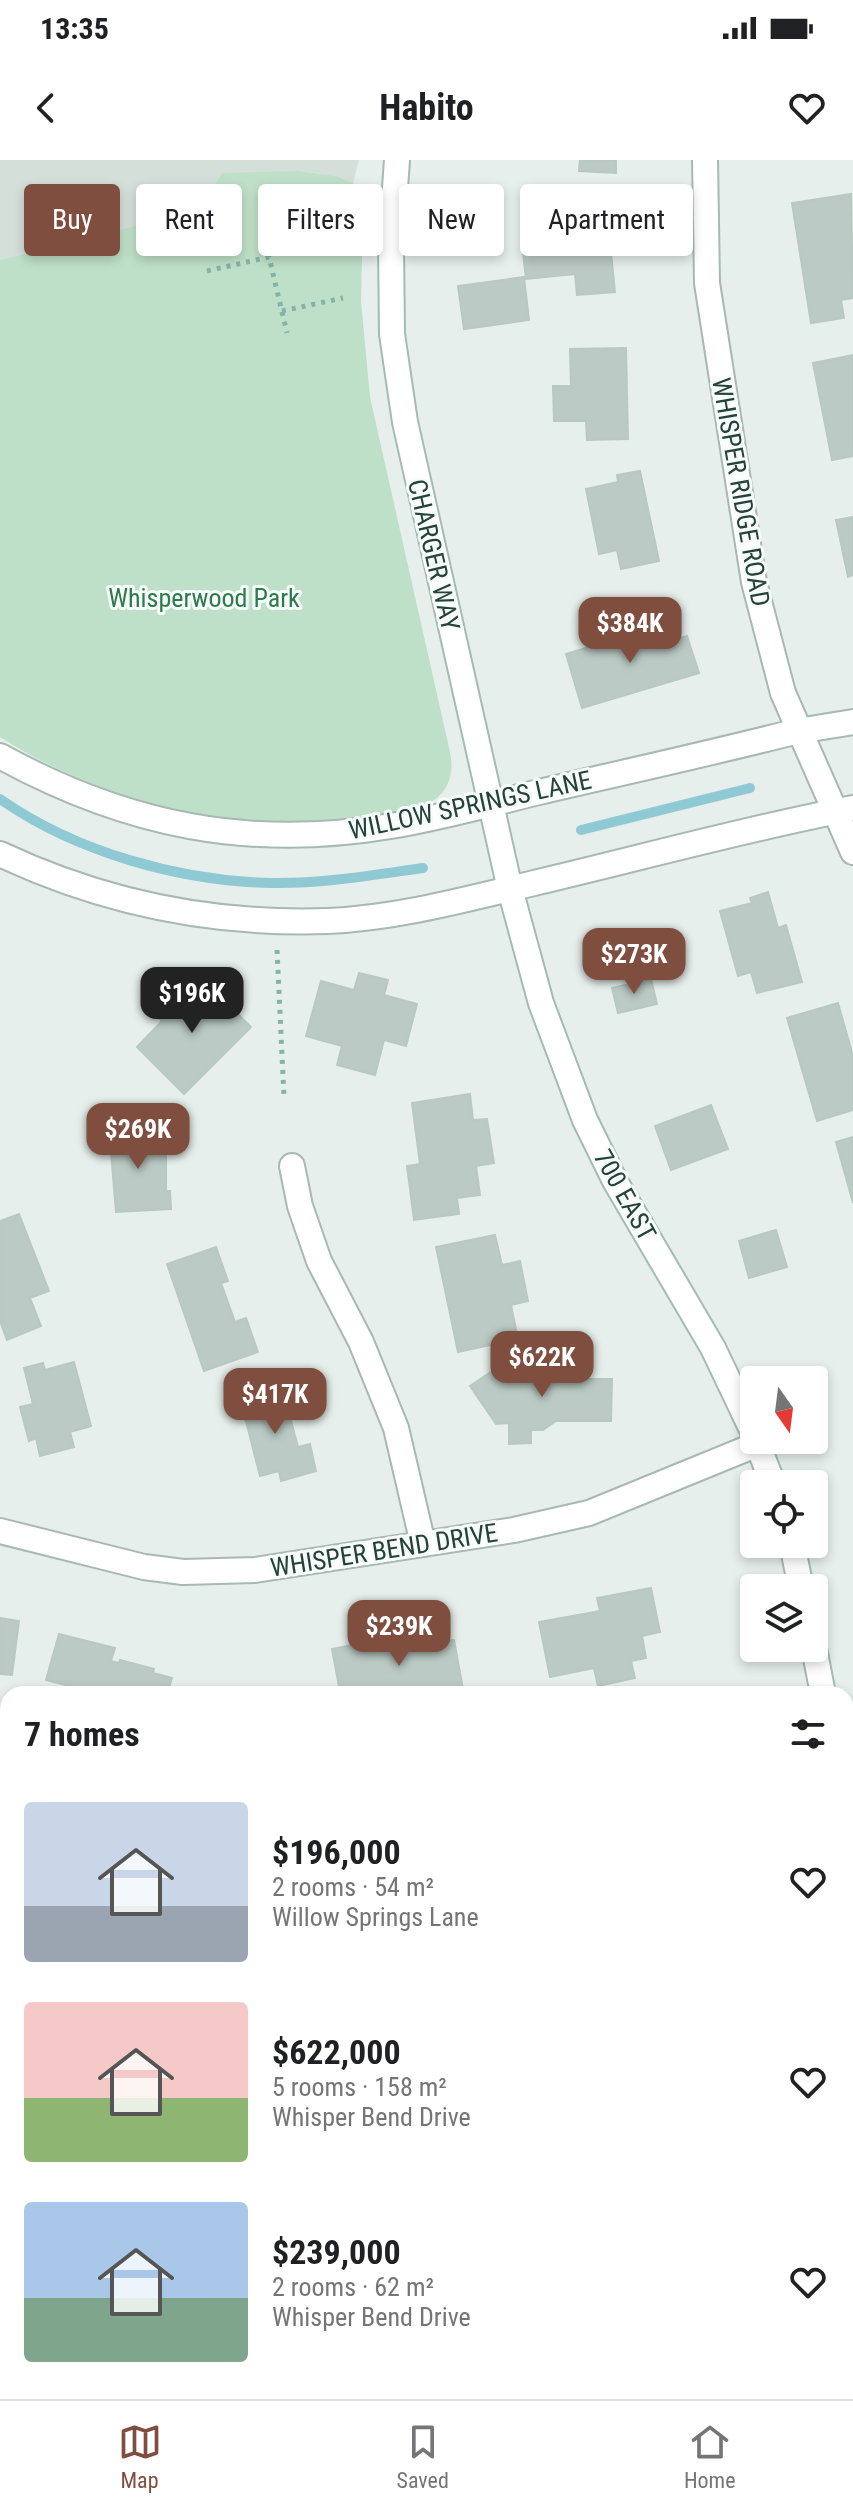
<!DOCTYPE html>
<meta charset="utf-8">
<style>
:root{--surface:#fff;--page:#f6f6f6;--text:#202124;--muted:#757577;--line:#e0e0e0;--accent:#7f4e3f}
body{margin:0;font-family:"Roboto Condensed",sans-serif;background:var(--page);color:var(--text);height:100vh;display:flex;flex-direction:column;font-size:30px;white-space:nowrap}
*{box-sizing:border-box;margin:0}
p{font-size:26px;color:var(--muted)}
.icon{flex:none;width:44px;height:44px;fill:none;stroke:currentColor;stroke-width:2;stroke-linecap:round;stroke-linejoin:round}
.map{position:relative;flex:1;overflow:hidden}
.panel{position:absolute;left:0px;top:1526px;width:854px;height:714px;display:flex;flex-direction:column;background:var(--surface);border-radius:24px 24px 0 0;box-shadow:0 4px 12px #0003}
.panel>*{flex:none}
.top-card{position:absolute;left:24px;top:24px;width:806px;height:72px;display:flex;gap:16px}
.needle{width:52px;rotate:166deg}
.tools{position:absolute;left:740px;top:1206px;display:grid;gap:16px}
.tools a{display:grid;place-items:center;width:88px;height:88px;border-radius:8px;background:var(--surface);box-shadow:0 4px 12px #0003;font-size:40px}
.price{position:absolute;translate:-50% -68px;padding:0 18px;border-radius:16px;background:var(--accent);color:#fff;font-size:26px;line-height:52px;filter:drop-shadow(0 2px 4px #0008)}
.price::after{content:'';position:absolute;left:50%;top:48px;width:24px;height:18px;margin-left:-12px;background:inherit;clip-path:polygon(0 0,100% 0,50% 100%)}
.price.active{background:#222;color:#fff}
ul{padding:0;list-style:none}
li{display:flex;align-items:center;gap:24px;height:200px;padding:0 24px}
li span{display:grid;place-items:center;flex:none;width:224px;height:160px;border-radius:8px;color:#555}
li>.icon{margin-inline-start:auto}
span .icon{width:96px;height:96px;fill:#fffc;stroke-width:1}
li b{font-size:34px}
h2{display:flex;justify-content:space-between;align-items:center;height:96px;padding:0 24px;font-size:34px}
.pill{padding:0 28px;border-radius:8px;background:var(--surface);box-shadow:0 4px 12px #0003;font-size:28px;line-height:72px}
.pill.active{background:var(--accent);color:#fff}
.status{display:flex;justify-content:space-between;align-items:center;height:56px;padding:0 40px;background:var(--surface);direction:ltr}
.status svg{height:22px;fill:currentColor}
header{display:flex;justify-content:space-between;align-items:center;height:104px;padding:0 24px;background:var(--surface);font-size:36px;font-weight:700}
.tabs{display:flex;justify-content:space-around;align-items:center;height:112px;border-top:2px solid var(--line);background:var(--surface);font-size:22px;color:var(--muted)}
.tabs a{display:grid;justify-items:center;gap:4px}
.tabs .active{color:var(--accent)}
.map>svg:first-child{display:block}
</style>
<div class="status"><b>13:35</b><svg viewBox="0 0 49 12"><path d="M0 12V9h3v3zM5 12V6h3v6zM10 12V3h3v9zM15 12V0h3v12zM26 1h20v11H26zM47 4h2v5h-2z"/></svg></div>
<header><svg class="icon" aria-label="back" viewBox="0 0 24 24"><path d="M15 5l-7 7 7 7"/></svg>Habito<svg class="icon" aria-label="heart" viewBox="0 0 24 24"><path d="M12 20l-8-8c-3-5 5-10 8-4 3-6 11-1 8 4z"/></svg></header>
<div class="map">
<svg width="853" height="2239" viewBox="0 0 853 2239">
<rect width="100%" height="100%" fill="#e6efeb"/>
<polygon fill="#d4dfda" points="0,0 359,0 353,23 337,16 298,11 216,23 222,44 0,100"/>
<path fill="#bfe0c8" d="M298,11L337,16L353,23L360,36L363,59L361,141L370,237L450,592C453,606 452,621 442,633C409,674 229,665 180,652C117,636 55,612 0,577V100L221,44L216,23L222,13Z"/>
<g fill="none" stroke-linecap="round" stroke-linejoin="round">
<g stroke="#8ec9d4" stroke-width="10">
<path d="M0,639C76,692 179,721 271,723C322,724 373,715 423,708"/>
<polyline points="581,670 750,628"/>
</g>
<g stroke="#8ec9d4" stroke-width="34">
<polyline points="0,1627 8,1631"/>
<polyline points="458,2232 463,2239"/>
</g>
</g>
<g fill="#bbcac4" stroke="#b8c9c2" stroke-width="2">
<polygon points="580,0 616,0 616,13 579,11"/>
<polygon points="851,34 853,138 841,140 844,158 811,163 792,43"/>
<polygon points="594,46 597,75 609,73 615,132 577,135 575,114 526,119 522,85 553,82 550,50"/>
<polygon points="524,117 529,160 464,169 458,126"/>
<polygon points="626,188 628,279 587,280 586,261 554,261 553,226 571,226 570,189"/>
<polygon points="853,195 853,296 832,300 813,203"/>
<polygon points="640,311 659,401 621,409 617,390 599,394 586,329 618,322 617,315"/>
<polygon points="853,357 853,415 848,417 836,360"/>
<polygon points="662,465 667,482 687,476 699,513 582,548 566,494"/>
<polygon points="768,732 778,768 786,765 802,822 757,833 751,812 738,816 720,751 752,743 750,738"/>
<polygon points="359,813 388,820 384,835 417,844 406,886 384,880 375,915 337,905 342,886 306,876 321,821 354,830"/>
<polygon points="203,819 251,867 184,934 137,887 162,861 151,850 169,832 180,842"/>
<polygon points="651,819 657,844 618,853 612,828"/>
<polygon points="838,843 853,896 853,950 817,961 787,858"/>
<polygon points="470,934 473,960 487,959 494,1003 476,1006 480,1035 457,1038 459,1054 414,1060 407,1006 420,1004 412,943"/>
<polygon points="711,945 728,989 671,1010 655,966"/>
<polygon points="153,966 154,996 166,995 166,1031 170,1031 171,1049 116,1052 109,969"/>
<polygon points="853,977 853,1043 836,982"/>
<polygon points="19,1054 49,1131 30,1138 41,1166 7,1180 0,1161 0,1061"/>
<polygon points="776,1070 787,1107 749,1118 739,1081"/>
<polygon points="495,1075 502,1105 520,1101 528,1141 511,1145 518,1179 458,1192 436,1087"/>
<polygon points="216,1087 228,1121 221,1123 235,1162 246,1158 258,1192 204,1211 167,1104"/>
<polygon points="550,1195 566,1219 612,1219 611,1261 556,1261 543,1270 531,1270 531,1283 509,1284 509,1263 496,1264 470,1226 500,1206 511,1222"/>
<polygon points="74,1202 91,1266 70,1272 74,1287 40,1296 36,1278 29,1281 20,1247 33,1244 24,1208 43,1203 45,1210"/>
<polygon points="282,1227 298,1287 310,1284 316,1311 281,1321 279,1311 260,1316 240,1238"/>
<polygon points="651,1428 660,1472 642,1476 646,1498 631,1501 635,1518 598,1526 594,1508 550,1517 539,1462 600,1451 597,1438"/>
<polygon points="0,1458 19,1461 12,1515 0,1514"/>
<polygon points="59,1474 115,1488 111,1501 119,1503 120,1500 154,1509 153,1513 172,1518 167,1534 63,1534 66,1525 46,1520"/>
<polygon points="387,1478 389,1487 454,1480 464,1534 363,1534 362,1528 340,1532 332,1489"/>
<polygon points="852,2023 853,2145 846,2146 846,2025"/>
<polygon points="661,2232 683,2232 683,2234 663,2239"/>
</g>
<g fill="none" stroke-linecap="round" stroke-linejoin="round">
<g stroke="#a8b8b2" stroke-width="28">
<g id="street">
<polyline points="705,0 707,123 754,422 783,533 853,692"/>
<path d="M0,596C126,665 248,690 391,666C440,658 490,644 539,632C625,612 712,593 798,571L853,562"/>
<path d="M0,694C104,743 212,765 328,761C396,758 463,740 530,724C637,699 744,669 853,648"/>
<polyline points="292,1006 300,1046 319,1101 361,1182 396,1268 423,1384"/>
<polyline points="0,1371 144,1407 183,1412 255,1410 514,1370 589,1353 758,1284"/>
<polyline points="846,1765 853,1763"/>
</g>
</g>
<g stroke="#a4bbb3" stroke-width="28">
<g id="secondary">
<polyline points="397,0 391,84 392,174 405,262 510,729 541,843 585,960 615,1021 713,1188 754,1274"/>
<polyline points="756,1280 773,1324"/>
<polyline points="792,1384 801,1428"/>
<polyline points="814,1488 823,1534"/>
<polyline points="846,1635 853,1665"/>
</g>
</g>
<g stroke="#86b3a5" stroke-width="5" stroke-dasharray="4 6" stroke-linecap="butt">
<polyline points="207,111 269,97 287,173"/>
<polyline points="282,151 343,138"/>
<polyline points="277,790 284,937"/>
</g>
<use href="#street" stroke="#fff" stroke-width="24"/>
<use href="#secondary" stroke="#fff" stroke-width="24"/>
</g>
<g text-anchor="middle" dominant-baseline="central" stroke-width="6" stroke-linejoin="round" paint-order="stroke">
<g font-size="26" fill="#24423a" stroke="#f7fbf9">
<text transform="translate(741 332) rotate(80)">WHISPER RIDGE ROAD</text>
<text transform="translate(434 395) rotate(77)">CHARGER WAY</text>
<text transform="translate(470 645) rotate(-12)">WILLOW SPRINGS LANE</text>
<text transform="translate(625 1035) rotate(61)">700 EAST</text>
<text transform="translate(384 1390) rotate(-9)">WHISPER BEND DRIVE</text>
</g>
<g font-size="26" fill="#2d7a4b" stroke="#f7fbf9">
<text x="204" y="438">Whisperwood Park</text>
</g>
</g>
</svg>
<div class="tools">
<a><svg class="needle" viewBox="-14 -14 28 28"><path d="M0-13l5 13h-10z" fill="#e53935"/><path d="M0 13l5-13h-10z" fill="#757577"/></svg></a>
<a><svg class="icon" aria-label="locate" viewBox="0 0 24 24"><circle cx="12" cy="12" r="6"/><path d="M12 2v4M12 18v4M2 12h4M18 12h4"/></svg></a>
<a><svg class="icon" aria-label="layers" viewBox="0 0 24 24"><path d="M12 4l9 5-9 5-9-5zM3 14l9 5 9-5"/></svg></a>
</div>
<b class="price" style="left:630px;top:505px">$384K</b>
<b class="price" style="left:634px;top:836px">$273K</b>
<b class="price active" style="left:192px;top:875px">$196K</b>
<b class="price" style="left:138px;top:1011px">$269K</b>
<b class="price" style="left:542px;top:1239px">$622K</b>
<b class="price" style="left:275px;top:1276px">$417K</b>
<b class="price" style="left:399px;top:1508px">$239K</b>
<div class="top-card">
<a class="pill active">Buy</a>
<a class="pill">Rent</a>
<a class="pill">Filters</a>
<a class="pill">New</a>
<a class="pill">Apartment</a>
</div>
<section class="panel">
<h2>7 homes<svg class="icon" aria-label="filters" viewBox="0 0 24 24"><path d="M4 7h16M4 17h16"/><circle cx="9" cy="7" r="2"/><circle cx="15" cy="17" r="2"/></svg></h2>
<ul>
<li><span style="background:linear-gradient(#c9d6e8 65%,#9aa5b1 0)"><svg class="icon" aria-label="home" viewBox="0 0 24 24"><path d="M3 11l9-7 9 7M6 9v11h12V9"/></svg></span><div><b>$196,000</b><p>2 rooms · 54 m²</p><p>Willow Springs Lane</p></div><svg class="icon" aria-label="heart" viewBox="0 0 24 24"><path d="M12 20l-8-8c-3-5 5-10 8-4 3-6 11-1 8 4z"/></svg></li>
<li><span style="background:linear-gradient(#f6c9c9 60%,#8fb573 0)"><svg class="icon" aria-label="home" viewBox="0 0 24 24"><path d="M3 11l9-7 9 7M6 9v11h12V9"/></svg></span><div><b>$622,000</b><p>5 rooms · 158 m²</p><p>Whisper Bend Drive</p></div><svg class="icon" aria-label="heart" viewBox="0 0 24 24"><path d="M12 20l-8-8c-3-5 5-10 8-4 3-6 11-1 8 4z"/></svg></li>
<li><span style="background:linear-gradient(#a9c7e8 60%,#7fa58c 0)"><svg class="icon" aria-label="home" viewBox="0 0 24 24"><path d="M3 11l9-7 9 7M6 9v11h12V9"/></svg></span><div><b>$239,000</b><p>2 rooms · 62 m²</p><p>Whisper Bend Drive</p></div><svg class="icon" aria-label="heart" viewBox="0 0 24 24"><path d="M12 20l-8-8c-3-5 5-10 8-4 3-6 11-1 8 4z"/></svg></li>
</ul>
</section>
</div>
<nav class="tabs">
<a class="active"><svg class="icon" aria-label="map" viewBox="0 0 24 24"><path d="M3 6l6-2 6 2 6-2v14l-6 2-6-2-6 2zM9 4v14M15 6v14"/></svg>Map</a>
<a><svg class="icon" aria-label="saved" viewBox="0 0 24 24"><path d="M7 4h10v16l-5-4-5 4z"/></svg>Saved</a>
<a><svg class="icon" aria-label="home" viewBox="0 0 24 24"><path d="M3 11l9-7 9 7M6 9v11h12V9"/></svg>Home</a>
</nav>
